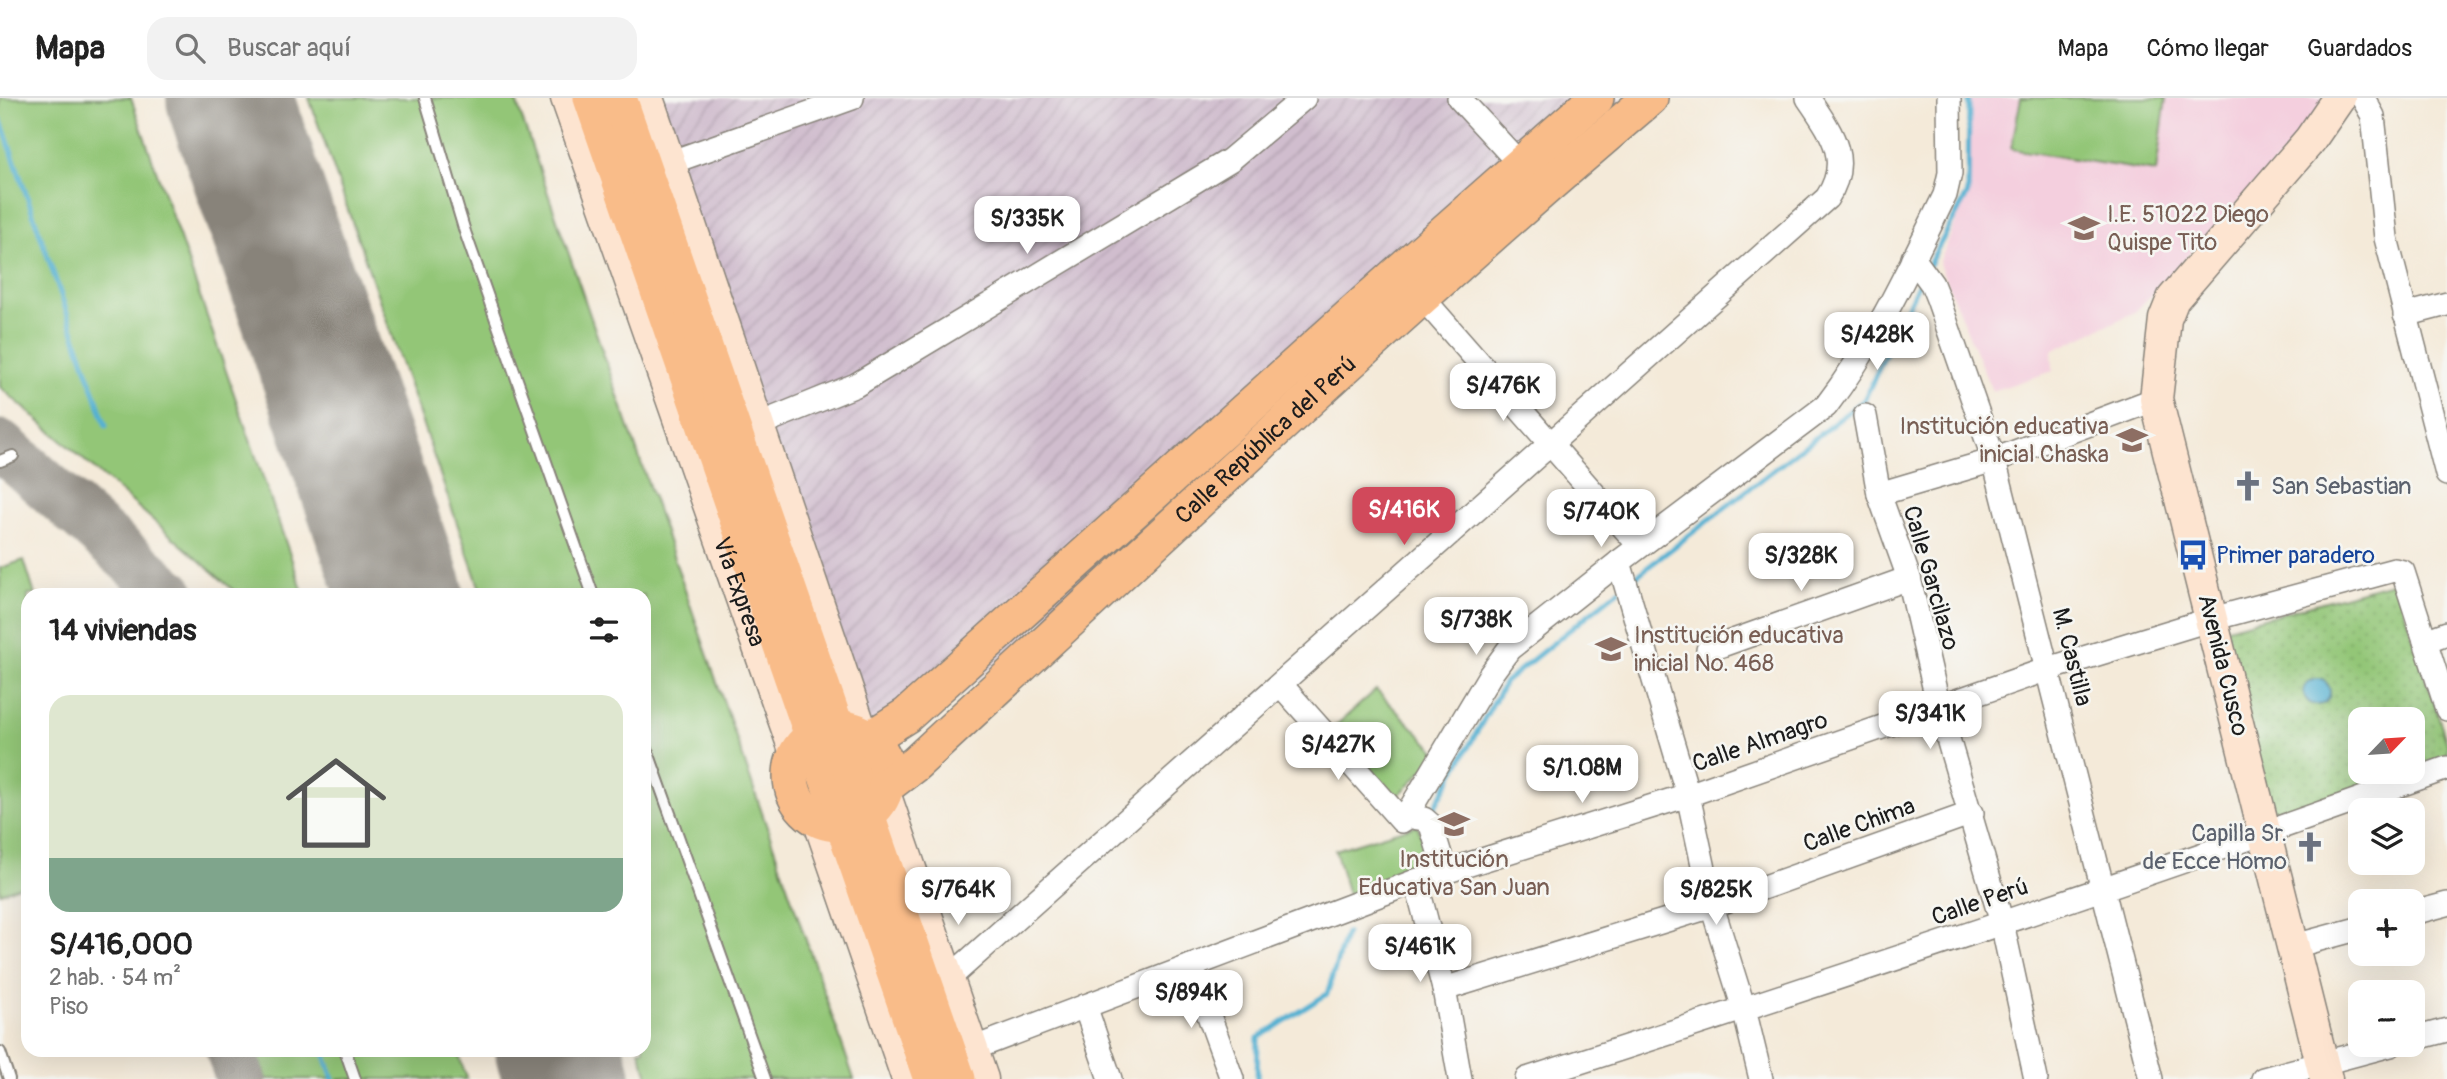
<!DOCTYPE html>
<html lang="es">
<meta charset="utf-8">
<style>
:root{--surface:#fff;--page:#f2f2f2;--text:#222;--muted:#767676;--line:#e0e0e0;--accent:#d1495b}
body{margin:0;font-family:Pangolin,sans-serif;background:var(--page);color:var(--text);height:100vh;display:flex;flex-direction:column;font-size:26px;white-space:nowrap}
*{box-sizing:border-box;margin:0}
p{font-size:23px;color:var(--muted)}
.icon{flex:none;width:38px;height:38px;fill:none;stroke:currentColor;stroke-width:2;stroke-linecap:round;stroke-linejoin:round}
.map{position:relative;flex:1;overflow:hidden}
.sheet{position:absolute;left:21px;top:490px;width:630px;height:469px;display:flex;flex-direction:column;background:var(--surface);border-radius:21px;box-shadow:0 7px 28px #0002}
.sheet>*{flex:none}
.needle{width:46px;rotate:65deg}
.controls{position:absolute;left:2348px;top:609px;display:grid;gap:14px}
.controls a{display:grid;place-items:center;width:77px;height:77px;border-radius:14px;background:var(--surface);box-shadow:0 7px 28px #0002;font-size:35px}
.price{position:absolute;translate:-50% -60px;padding:0 16px;border-radius:14px;background:#fff;color:#222;font-size:23px;line-height:46px;filter:drop-shadow(0 2px 4px #0008)}
.price::after{content:'';position:absolute;left:50%;top:42px;width:21px;height:16px;margin-left:-10px;background:inherit;clip-path:polygon(0 0,100% 0,50% 100%)}
.price.current{background:var(--accent);color:#fff}
ul{padding:0;list-style:none}
li{display:grid;align-content:center;gap:14px;height:371px;padding:0 28px}
li span{display:grid;place-items:center;height:217px;border-radius:21px;color:#555}
li>.icon{margin-inline-start:auto}
span .icon{width:126px;height:126px;fill:#fffc;stroke-width:1}
li b{font-size:30px}
h2{display:flex;justify-content:space-between;align-items:center;height:84px;padding:0 28px;font-size:30px}
header{display:flex;align-items:center;gap:42px;box-sizing:border-box;height:98px;padding:0 35px;background:var(--surface);border-bottom:2px solid var(--line)}
header strong{font-size:33px}
nav{display:flex;gap:38px;margin-inline-start:auto;font-size:24px}
.search{width:490px;height:63px;background:var(--page);display:flex;align-items:center;gap:18px;box-sizing:border-box;padding:0 24px;border-radius:21px;color:var(--muted);font-size:26px}
.map>svg:first-child{display:block}
</style>
<header>
<strong>Mapa</strong>
<div class="search"><svg class="icon" aria-label="search" viewBox="0 0 24 24"><circle cx="10" cy="10" r="6"/><path d="M15 15l6 6"/></svg>Buscar aquí</div>
<nav><a>Mapa</a><a>Cómo llegar</a><a>Guardados</a></nav>
</header>
<div class="map">
<svg width="2447" height="981" viewBox="0 0 2447 981">
<defs>
<pattern id="industrial-furrows" width="10" height="10" patternUnits="userSpaceOnUse" patternTransform="scale(1.75)"><rect width="10" height="10" fill="#d0bdce"/><path d="M-1 1l2-2M0 10L10 0M9 11l2-2" fill="none" stroke="#b2a2b0"/></pattern>
<pattern id="park-dots" width="8" height="8" patternUnits="userSpaceOnUse" patternTransform="scale(1.75)"><rect width="8" height="8" fill="#93c677"/><path d="M2 2h.1M6 6h.1" fill="none" stroke="#7eaa66" stroke-width="1.8" stroke-linecap="round"/></pattern>
</defs>
<rect width="100%" height="100%" fill="#f6f6f2"/>
<filter id="ink" filterUnits="userSpaceOnUse"><feTurbulence type="fractalNoise" baseFrequency=".0143" numOctaves="2"/><feDisplacementMap in="SourceGraphic" scale="14" xChannelSelector="R" yChannelSelector="G"/><feConvolveMatrix kernelMatrix="1 2 1 2 8 2 1 2 1" color-interpolation-filters="sRGB"/></filter>
<filter id="wash" filterUnits="userSpaceOnUse"><feTurbulence type="fractalNoise" baseFrequency=".00686" numOctaves="4" result="noise"/><feDisplacementMap in="SourceGraphic" scale="28" xChannelSelector="R" yChannelSelector="G"/><feGaussianBlur stdDeviation="1.57" result="paint"/><feColorMatrix in="noise" values="0 0 0 0 0 0 0 0 0 0 0 0 0 0 0 0 0 1.4 0 .05"/><feComposite in="paint" operator="in"/></filter>
<g filter="url(#wash)">
<rect width="100%" height="100%" fill="#f4ead9"/>
<polygon fill="#f4cfde" points="1969,0 2326,0 2307,31 2135,214 2052,253 2053,273 1992,293 1939,165 1968,95"/>
<polygon fill="url(#industrial-furrows)" points="627,0 1622,0 928,627 845,631"/>
<g fill="#93c677" stroke="#58714a" stroke-width="2">
<polygon points="0,0 131,0 304,497 239,497 0,289"/>
<polygon points="309,0 515,0 854,981 649,981 639,952 644,952 644,497 482,497"/>
<polygon points="2021,0 2166,0 2156,74 2011,51"/>
<polygon points="24,462 35,497 28,497 28,785 0,795 0,470"/>
<polygon points="1376,592 1439,656 1395,701 1333,630"/>
<polygon points="1417,727 1434,769 1349,800 1335,752"/>
<polygon points="256,952 457,952 467,981 266,981"/>
</g>
<path fill="url(#park-dots)" stroke="#58714a" stroke-width="2" fill-rule="evenodd" d="M2395,484L2447,645V666L2269,728L2220,532ZM2361,621H2413V674H2361Z"/>
<circle fill="#54b1d2" stroke="#386677" stroke-width="2" cx="2317" cy="594" r="13"/>
<g fill="none" stroke-linecap="round" stroke-linejoin="round">
<g stroke="#54b1d2" stroke-width="5">
<polyline points="0,20 106,328"/>
<polyline points="1928,168 1968,95 1969,0"/>
<polyline points="1630,483 1864,302 1921,180"/>
<polyline points="1429,719 1505,584 1619,492"/>
<polyline points="323,952 333,981"/>
<polyline points="1257,981 1258,940 1327,896 1346,835"/>
</g>
<g stroke="#88837a" stroke-width="51">
<polyline points="0,347 171,497"/>
<polyline points="231,952 241,981"/>
</g>
<g stroke="#88837a" stroke-width="126">
<polyline points="229,0 401,497"/>
<polyline points="558,952 568,981"/>
</g>
</g>
</g>
<g filter="url(#ink)">
<g fill="none" stroke-linecap="round" stroke-linejoin="round">
<g stroke="#88837a" stroke-width="14">
<g id="lane">
<polyline points="425,0 465,134 593,497"/>
<polyline points="0,363 13,358"/>
<polyline points="644,643 765,981"/>
<polyline points="345,952 355,981"/>
<polyline points="0,954 9,981"/>
</g>
</g>
<g stroke="#88837a" stroke-width="26">
<g id="street">
<polyline points="1459,0 1528,75"/>
<polyline points="2363,0 2373,18 2386,140 2447,376"/>
<polyline points="669,65 852,0"/>
<polyline points="1913,160 1932,186 1938,201 1994,362 2151,981"/>
<polyline points="1413,189 1639,447"/>
<polyline points="2405,217 2447,206"/>
<polyline points="1865,318 1879,396 1909,480 1939,610 2002,825 2036,981"/>
<polyline points="757,327 856,287 1230,62 1304,0"/>
<polyline points="1879,396 1994,362 2156,301"/>
<polyline points="2425,543 2447,535"/>
<polyline points="1708,552 1909,480"/>
<polyline points="1281,587 1402,723 1406,718 1424,721 1431,727 1445,773"/>
<polyline points="1406,718 1490,577 1509,551 1619,464"/>
<polyline points="1416,783 1444,891 1460,981"/>
<polyline points="2413,815 2447,806"/>
<polyline points="2294,848 2361,830"/>
<polyline points="1191,868 1232,981"/>
<path d="M948,881L1827,100C1853,61 1830,33 1808,0"/>
<polyline points="1444,891 1712,808 1972,715"/>
<polyline points="1085,908 1110,981"/>
<polyline points="2413,941 2447,932"/>
<polyline points="972,951 1416,783 1688,697 2048,571 2212,521 2394,472 2403,474 2447,611"/>
<path d="M1527,981C1835,882 2143,780 2447,670"/>
<path d="M1761,981L1744,911L1712,808L1688,697L1619,464L1826,308C1876,243 1909,170 1945,97L1950,75L1949,0"/>
<polyline points="2263,981 2391,947"/>
</g>
</g>
<g stroke="#88837a" stroke-width="35">
<g id="secondary">
<path id="s1" d="M567,0L796,655"/>
<polyline points="647,0 862,636"/>
<polyline points="884,695 982,981"/>
<polyline points="819,722 908,981"/>
<polyline points="2326,981 2156,301 2165,221 2173,201 2310,42 2339,0"/>
</g>
</g>
<g stroke="#88837a" stroke-width="38">
<g id="primary">
<polyline points="591,0 931,981"/>
<polyline points="619,0 958,981"/>
<circle cx="839" cy="678" r="48"/>
<polyline points="869,641 907,617 1399,174 1596,0"/>
<path id="s2" d="M886,688L915,666C1158,442 1398,213 1650,0"/>
</g>
</g>
<use href="#lane" stroke="#fff" stroke-width="10"/>
<use href="#street" stroke="#fff" stroke-width="23"/>
<use href="#secondary" stroke="#fde4d0" stroke-width="32"/>
<use href="#primary" stroke="#f9bc89" stroke-width="35"/>
</g>
</g>
<defs>
<g id="school-bare" transform="scale(2.415)"><path d="M0-5L7-2L0 1L-7-2ZM-4 1L0 2.5L4 1V4Q0 6-4 4Z" fill="#8d6e63" stroke="#f6f6f2" stroke-width="2.5" paint-order="stroke"/></g>
<g id="church-bare" transform="scale(2.415)"><path d="M-1.2-6h2.4v3.5h3.3v2.4h-3.3V6h-2.4V-.1h-3.3v-2.4h3.3Z" fill="#6b7280" stroke="#f6f6f2" stroke-width="2.5" paint-order="stroke"/></g>
<g id="bus-bare" transform="scale(2.415)"><path d="M-5-6H5V4H4V6H2V4H-2V6H-4V4H-5ZM-3.5-4V0h7V-4ZM-3.5 1.2v1.5H-2V1.2ZM2 1.2v1.5H3.5V1.2Z" fill="#1a4fb4" stroke="#f6f6f2" stroke-width="2.5" paint-order="stroke"/></g>
</defs>
<g fill-rule="evenodd">
<use href="#school-bare" x="2084" y="130"/>
<use href="#school-bare" x="2132" y="342"/>
<use href="#church-bare" x="2248" y="388"/>
<use href="#bus-bare" x="2193" y="457"/>
<use href="#school-bare" x="1611" y="551"/>
<use href="#school-bare" x="1454" y="726"/>
<use href="#church-bare" x="2310" y="749"/>
</g>
<g text-anchor="middle" dominant-baseline="central" stroke-width="5" stroke-linejoin="round" paint-order="stroke">
<g font-size="24" fill="#785e54" stroke="#f6f6f2" text-anchor="start">
<text x="2107" y="116">I.E. 51022 Diego<tspan x="2107" dy="28">Quispe Tito</tspan></text>
<text x="2109" y="328" text-anchor="end">Institución educativa<tspan x="2109" dy="28">inicial Chaska</tspan></text>
<text x="1634" y="537">Institución educativa<tspan x="1634" dy="28">inicial No. 468</tspan></text>
<text x="1454" y="761" text-anchor="middle">Institución<tspan x="1454" dy="28">Educativa San Juan</tspan></text>
</g>
<g font-size="24" fill="#1c1c1c" stroke="#f6f6f2">
<text stroke="none"><textPath href="#s2" startOffset="514">Calle República del Perú</textPath></text>
<text transform="translate(1931 480) rotate(74)">Calle Garcilazo</text>
<text stroke="none"><textPath href="#s1" startOffset="523">Vía Expresa</textPath></text>
<text transform="translate(2072 559) rotate(76)">M. Castilla</text>
<text transform="translate(2223 567) rotate(76)">Avenida Cusco</text>
<text transform="translate(1760 644) rotate(-19)">Calle Almagro</text>
<text transform="translate(1859 727) rotate(-20)">Calle Chima</text>
<text transform="translate(1980 804) rotate(-19)">Calle Perú</text>
</g>
<g font-size="24" fill="#5b616d" stroke="#f6f6f2" text-anchor="start">
<text x="2271" y="388">San Sebastian</text>
<text x="2287" y="735" text-anchor="end">Capilla Sr.<tspan x="2287" dy="28">de Ecce Homo</tspan></text>
</g>
<g font-size="24" fill="#164399" stroke="#f6f6f2" text-anchor="start">
<text x="2216" y="457">Primer paradero</text>
</g>
</g>
</svg>
<div class="controls">
<a><svg class="needle" viewBox="-14 -14 28 28"><path d="M0-13l5 13h-10z" fill="#e53935"/><path d="M0 13l5-13h-10z" fill="#767676"/></svg></a>
<a><svg class="icon" aria-label="layers" viewBox="0 0 24 24"><path d="M12 4l9 5-9 5-9-5zM3 14l9 5 9-5"/></svg></a>
<a>+</a>
<a>−</a>
</div>
<b class="price" style="left:1027px;top:158px">S/335K</b>
<b class="price" style="left:1877px;top:274px">S/428K</b>
<b class="price" style="left:1503px;top:325px">S/476K</b>
<b class="price current" style="left:1404px;top:449px">S/416K</b>
<b class="price" style="left:1601px;top:451px">S/740K</b>
<b class="price" style="left:1801px;top:495px">S/328K</b>
<b class="price" style="left:1476px;top:559px">S/738K</b>
<b class="price" style="left:1930px;top:653px">S/341K</b>
<b class="price" style="left:1338px;top:684px">S/427K</b>
<b class="price" style="left:1582px;top:707px">S/1.08M</b>
<b class="price" style="left:958px;top:829px">S/764K</b>
<b class="price" style="left:1716px;top:829px">S/825K</b>
<b class="price" style="left:1420px;top:886px">S/461K</b>
<b class="price" style="left:1191px;top:932px">S/894K</b>
<section class="sheet">
<h2>14 viviendas<svg class="icon" aria-label="filters" viewBox="0 0 24 24"><path d="M4 7h16M4 17h16"/><circle cx="9" cy="7" r="2"/><circle cx="15" cy="17" r="2"/></svg></h2>
<ul>
<li><span style="background:linear-gradient(#dfe7d0 75%,#7fa58c 0)"><svg class="icon" aria-label="home" viewBox="0 0 24 24"><path d="M3 11l9-7 9 7M6 9v11h12V9"/></svg></span><div><b>S/416,000</b><p>2 hab. · 54 m²</p><p>Piso</p></div></li>
</ul>
</section>
</div>
